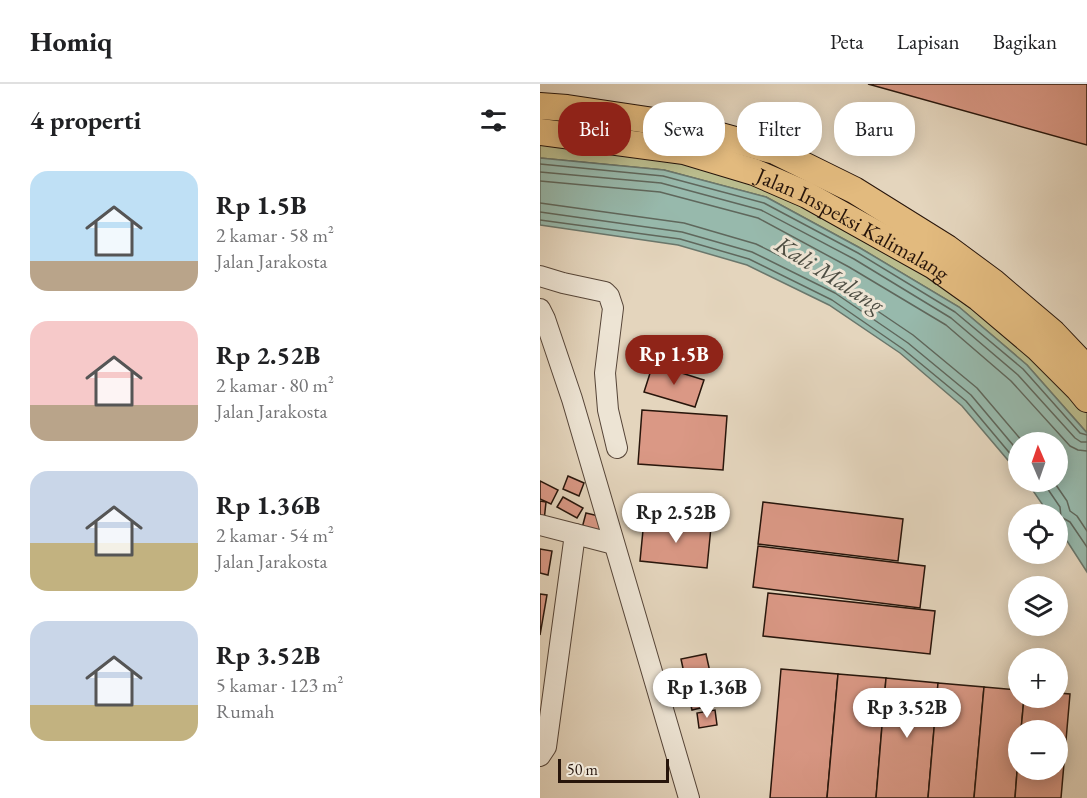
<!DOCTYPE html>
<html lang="id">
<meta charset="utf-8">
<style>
:root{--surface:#fff;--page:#f2f2f2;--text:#202124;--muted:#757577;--line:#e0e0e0;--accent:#8f2418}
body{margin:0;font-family:"EB Garamond",serif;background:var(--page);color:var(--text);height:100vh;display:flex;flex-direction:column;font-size:22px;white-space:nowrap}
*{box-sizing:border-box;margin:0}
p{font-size:20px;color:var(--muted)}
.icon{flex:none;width:33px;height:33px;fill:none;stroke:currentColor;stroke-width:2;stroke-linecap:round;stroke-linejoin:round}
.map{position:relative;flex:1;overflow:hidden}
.sheet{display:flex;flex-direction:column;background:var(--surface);width:540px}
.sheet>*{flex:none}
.banner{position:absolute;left:18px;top:18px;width:438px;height:54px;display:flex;gap:12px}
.needle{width:39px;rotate:358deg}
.fabs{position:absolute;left:468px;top:348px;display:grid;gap:12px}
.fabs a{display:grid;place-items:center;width:60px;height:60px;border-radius:50%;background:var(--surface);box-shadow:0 3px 15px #0003;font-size:30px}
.scale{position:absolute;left:18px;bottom:15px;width:111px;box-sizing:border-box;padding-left:6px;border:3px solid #27150b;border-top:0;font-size:16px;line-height:21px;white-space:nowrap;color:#27150b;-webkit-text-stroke:4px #ede4d4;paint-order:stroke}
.price{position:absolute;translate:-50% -51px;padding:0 14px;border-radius:21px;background:#fff;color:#222;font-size:20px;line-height:39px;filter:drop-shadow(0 2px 3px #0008)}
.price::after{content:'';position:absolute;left:50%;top:36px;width:18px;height:14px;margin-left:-9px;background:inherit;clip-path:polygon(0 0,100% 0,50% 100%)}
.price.active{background:var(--accent);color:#fff}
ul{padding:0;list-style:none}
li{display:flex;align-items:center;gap:18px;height:150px;padding:0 30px}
li span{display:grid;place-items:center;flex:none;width:168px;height:120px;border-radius:18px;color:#555}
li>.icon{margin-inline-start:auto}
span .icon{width:72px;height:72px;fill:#fffc;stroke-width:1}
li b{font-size:26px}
h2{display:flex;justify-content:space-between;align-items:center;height:72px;padding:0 30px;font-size:26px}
.pill{padding:0 21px;border-radius:24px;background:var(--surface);box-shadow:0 3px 15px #0003;font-size:21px;line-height:54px}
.pill.active{background:var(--accent);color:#fff}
header{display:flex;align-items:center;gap:36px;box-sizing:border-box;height:84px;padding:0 30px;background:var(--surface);border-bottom:2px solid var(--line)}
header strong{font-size:28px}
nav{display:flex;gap:33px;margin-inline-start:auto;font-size:21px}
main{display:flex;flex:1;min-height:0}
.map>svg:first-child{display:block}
</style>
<header>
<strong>Homiq</strong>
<nav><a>Peta</a><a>Lapisan</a><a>Bagikan</a></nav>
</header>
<main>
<section class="sheet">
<h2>4 properti<svg class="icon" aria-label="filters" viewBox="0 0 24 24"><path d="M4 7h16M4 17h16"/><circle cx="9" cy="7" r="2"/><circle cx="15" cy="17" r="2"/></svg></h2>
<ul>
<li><span style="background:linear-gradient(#bfe0f5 75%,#b9a48a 0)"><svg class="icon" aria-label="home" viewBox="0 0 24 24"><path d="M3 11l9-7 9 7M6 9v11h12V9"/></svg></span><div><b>Rp 1.5B</b><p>2 kamar · 58 m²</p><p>Jalan Jarakosta</p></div></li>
<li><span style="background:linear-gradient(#f6c9c9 70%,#b9a48a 0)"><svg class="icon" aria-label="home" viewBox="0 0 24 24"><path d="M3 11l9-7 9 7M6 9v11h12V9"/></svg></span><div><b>Rp 2.52B</b><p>2 kamar · 80 m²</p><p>Jalan Jarakosta</p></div></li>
<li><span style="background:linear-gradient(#c9d6e8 60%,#c2b280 0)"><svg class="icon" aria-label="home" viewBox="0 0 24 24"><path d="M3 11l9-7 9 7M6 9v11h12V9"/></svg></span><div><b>Rp 1.36B</b><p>2 kamar · 54 m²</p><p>Jalan Jarakosta</p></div></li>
<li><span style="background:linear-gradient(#c9d6e8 70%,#c2b280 0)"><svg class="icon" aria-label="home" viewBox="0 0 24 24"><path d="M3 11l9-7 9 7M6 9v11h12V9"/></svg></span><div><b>Rp 3.52B</b><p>5 kamar · 123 m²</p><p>Rumah</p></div></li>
</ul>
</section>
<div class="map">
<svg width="547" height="714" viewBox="0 0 547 714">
<rect width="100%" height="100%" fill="#e4d5bd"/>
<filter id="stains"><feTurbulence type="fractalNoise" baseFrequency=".00333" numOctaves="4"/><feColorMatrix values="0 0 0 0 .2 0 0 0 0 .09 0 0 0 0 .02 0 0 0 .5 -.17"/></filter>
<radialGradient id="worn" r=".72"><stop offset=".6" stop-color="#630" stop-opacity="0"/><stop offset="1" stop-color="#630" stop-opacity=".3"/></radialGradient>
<polygon fill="#babc8d" stroke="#70684c" stroke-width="1.5" points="0,22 27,24 279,89 267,110 393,182 547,317 547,349 487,281 419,223 320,164 226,113 124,86 0,74"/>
<polygon fill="#97b9ac" stroke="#6a776c" stroke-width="1.5" points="0,74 124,86 226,113 320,164 419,223 487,281 547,349 547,488 518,443 518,430 509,430 487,398 518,398 518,358 478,358 478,388 422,322 360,269 289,221 207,181 138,161 0,141"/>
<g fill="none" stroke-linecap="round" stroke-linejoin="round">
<g stroke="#5f675c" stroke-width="1.5">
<polyline points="0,80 123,92 224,119 318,169 415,228 483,285 540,349 547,351"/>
<polyline points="0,88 121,99 221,126 314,175 411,234 478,291 535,354 541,358 547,358"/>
<polyline points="0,97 120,108 218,134 309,183 406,241 471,297 530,362 538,366 547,367"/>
<polyline points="0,119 144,139 216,160 299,201 373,251 437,304 483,358"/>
<polyline points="0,128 142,148 212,168 295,209 368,259 431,311 478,367"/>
<polyline points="0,136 140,155 209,175 292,216 363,265 426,317 478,379"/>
<polyline points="503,398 520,423 521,433 530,438 547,463"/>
<polyline points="514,398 527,417 530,427 537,432 547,447"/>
</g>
</g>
<g fill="#da9885" stroke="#27150b" stroke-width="1.5">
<polygon points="328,0 547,0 547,61"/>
<polygon points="113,280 164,296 155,323 104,308"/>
<polygon points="102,326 187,332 183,386 98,380"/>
<polygon points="28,392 44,399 39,412 23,405"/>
<polygon points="0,397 18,406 11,420 0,415"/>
<polygon points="23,413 43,424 37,434 17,423"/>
<polygon points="0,417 6,418 4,437 0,436"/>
<polygon points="223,418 363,435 358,477 218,460"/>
<polygon points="46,429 63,433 58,452 41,448"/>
<polygon points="104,436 171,443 167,484 100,477"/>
<polygon points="218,462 385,482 380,524 213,503"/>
<polygon points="0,465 12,467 8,491 0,489"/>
<polygon points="228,509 395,527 390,570 223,552"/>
<polygon points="0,510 7,511 0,551"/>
<polygon points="166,570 177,620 152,626 141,575"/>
<polygon points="241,585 298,590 287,714 230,714"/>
<polygon points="298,590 346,594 336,714 287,714"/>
<polygon points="346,594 398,599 388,714 336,714"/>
<polygon points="398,599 444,603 434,714 388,714"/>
<polygon points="444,603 478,606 478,614 484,614 481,646 478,646 478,675 475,714 434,714"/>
<polygon points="518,609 530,610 521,714 475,714 478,675 478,686 518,686 518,646 481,646 484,614 518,614"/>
<polygon points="175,626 177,641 159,644 157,629"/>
</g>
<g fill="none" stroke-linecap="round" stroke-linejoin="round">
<g stroke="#564538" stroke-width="22">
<g id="minor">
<polyline points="0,192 23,199 65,208 69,212 73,224 65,289 68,326 77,364"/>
<polyline points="0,225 5,235 32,315 149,714"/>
<polyline points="0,441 74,460"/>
<polyline points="0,672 6,663 35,450"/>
</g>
</g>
<g stroke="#27150b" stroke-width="28">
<g id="major">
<polyline points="0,22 27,24 141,41 235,67 314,106 407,164 453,198 513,249 547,285"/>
<path id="s1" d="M0,48L144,67L214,88L267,111L394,182L439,214L498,264L538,304L547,315"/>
</g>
</g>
<use href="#minor" stroke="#ede4d4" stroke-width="20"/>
<use href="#major" stroke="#e2ba7e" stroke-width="26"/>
</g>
<g text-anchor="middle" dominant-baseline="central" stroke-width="6" stroke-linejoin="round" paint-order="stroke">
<g font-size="22" fill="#27150b" stroke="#ede4d4">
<text stroke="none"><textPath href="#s1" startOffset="330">Jalan Inspeksi Kalimalang</textPath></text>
</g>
<g font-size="24" font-style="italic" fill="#4e4e43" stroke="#ede4d4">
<text transform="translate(290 190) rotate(32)">Kali Malang</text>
</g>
</g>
<rect width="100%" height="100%" filter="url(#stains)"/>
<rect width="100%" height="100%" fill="url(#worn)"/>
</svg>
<div class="fabs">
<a><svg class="needle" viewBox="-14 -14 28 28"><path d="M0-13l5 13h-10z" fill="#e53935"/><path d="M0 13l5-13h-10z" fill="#757577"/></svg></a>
<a><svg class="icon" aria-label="locate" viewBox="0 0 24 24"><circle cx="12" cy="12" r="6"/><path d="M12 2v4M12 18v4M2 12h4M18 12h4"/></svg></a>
<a><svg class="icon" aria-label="layers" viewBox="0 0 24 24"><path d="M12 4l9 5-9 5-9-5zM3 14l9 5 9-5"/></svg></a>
<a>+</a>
<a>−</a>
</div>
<div class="scale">50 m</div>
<b class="price active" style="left:134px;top:302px">Rp 1.5B</b>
<b class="price" style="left:136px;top:460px">Rp 2.52B</b>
<b class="price" style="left:167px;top:635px">Rp 1.36B</b>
<b class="price" style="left:367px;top:655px">Rp 3.52B</b>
<div class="banner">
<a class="pill active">Beli</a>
<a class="pill">Sewa</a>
<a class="pill">Filter</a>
<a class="pill">Baru</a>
</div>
</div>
</main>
